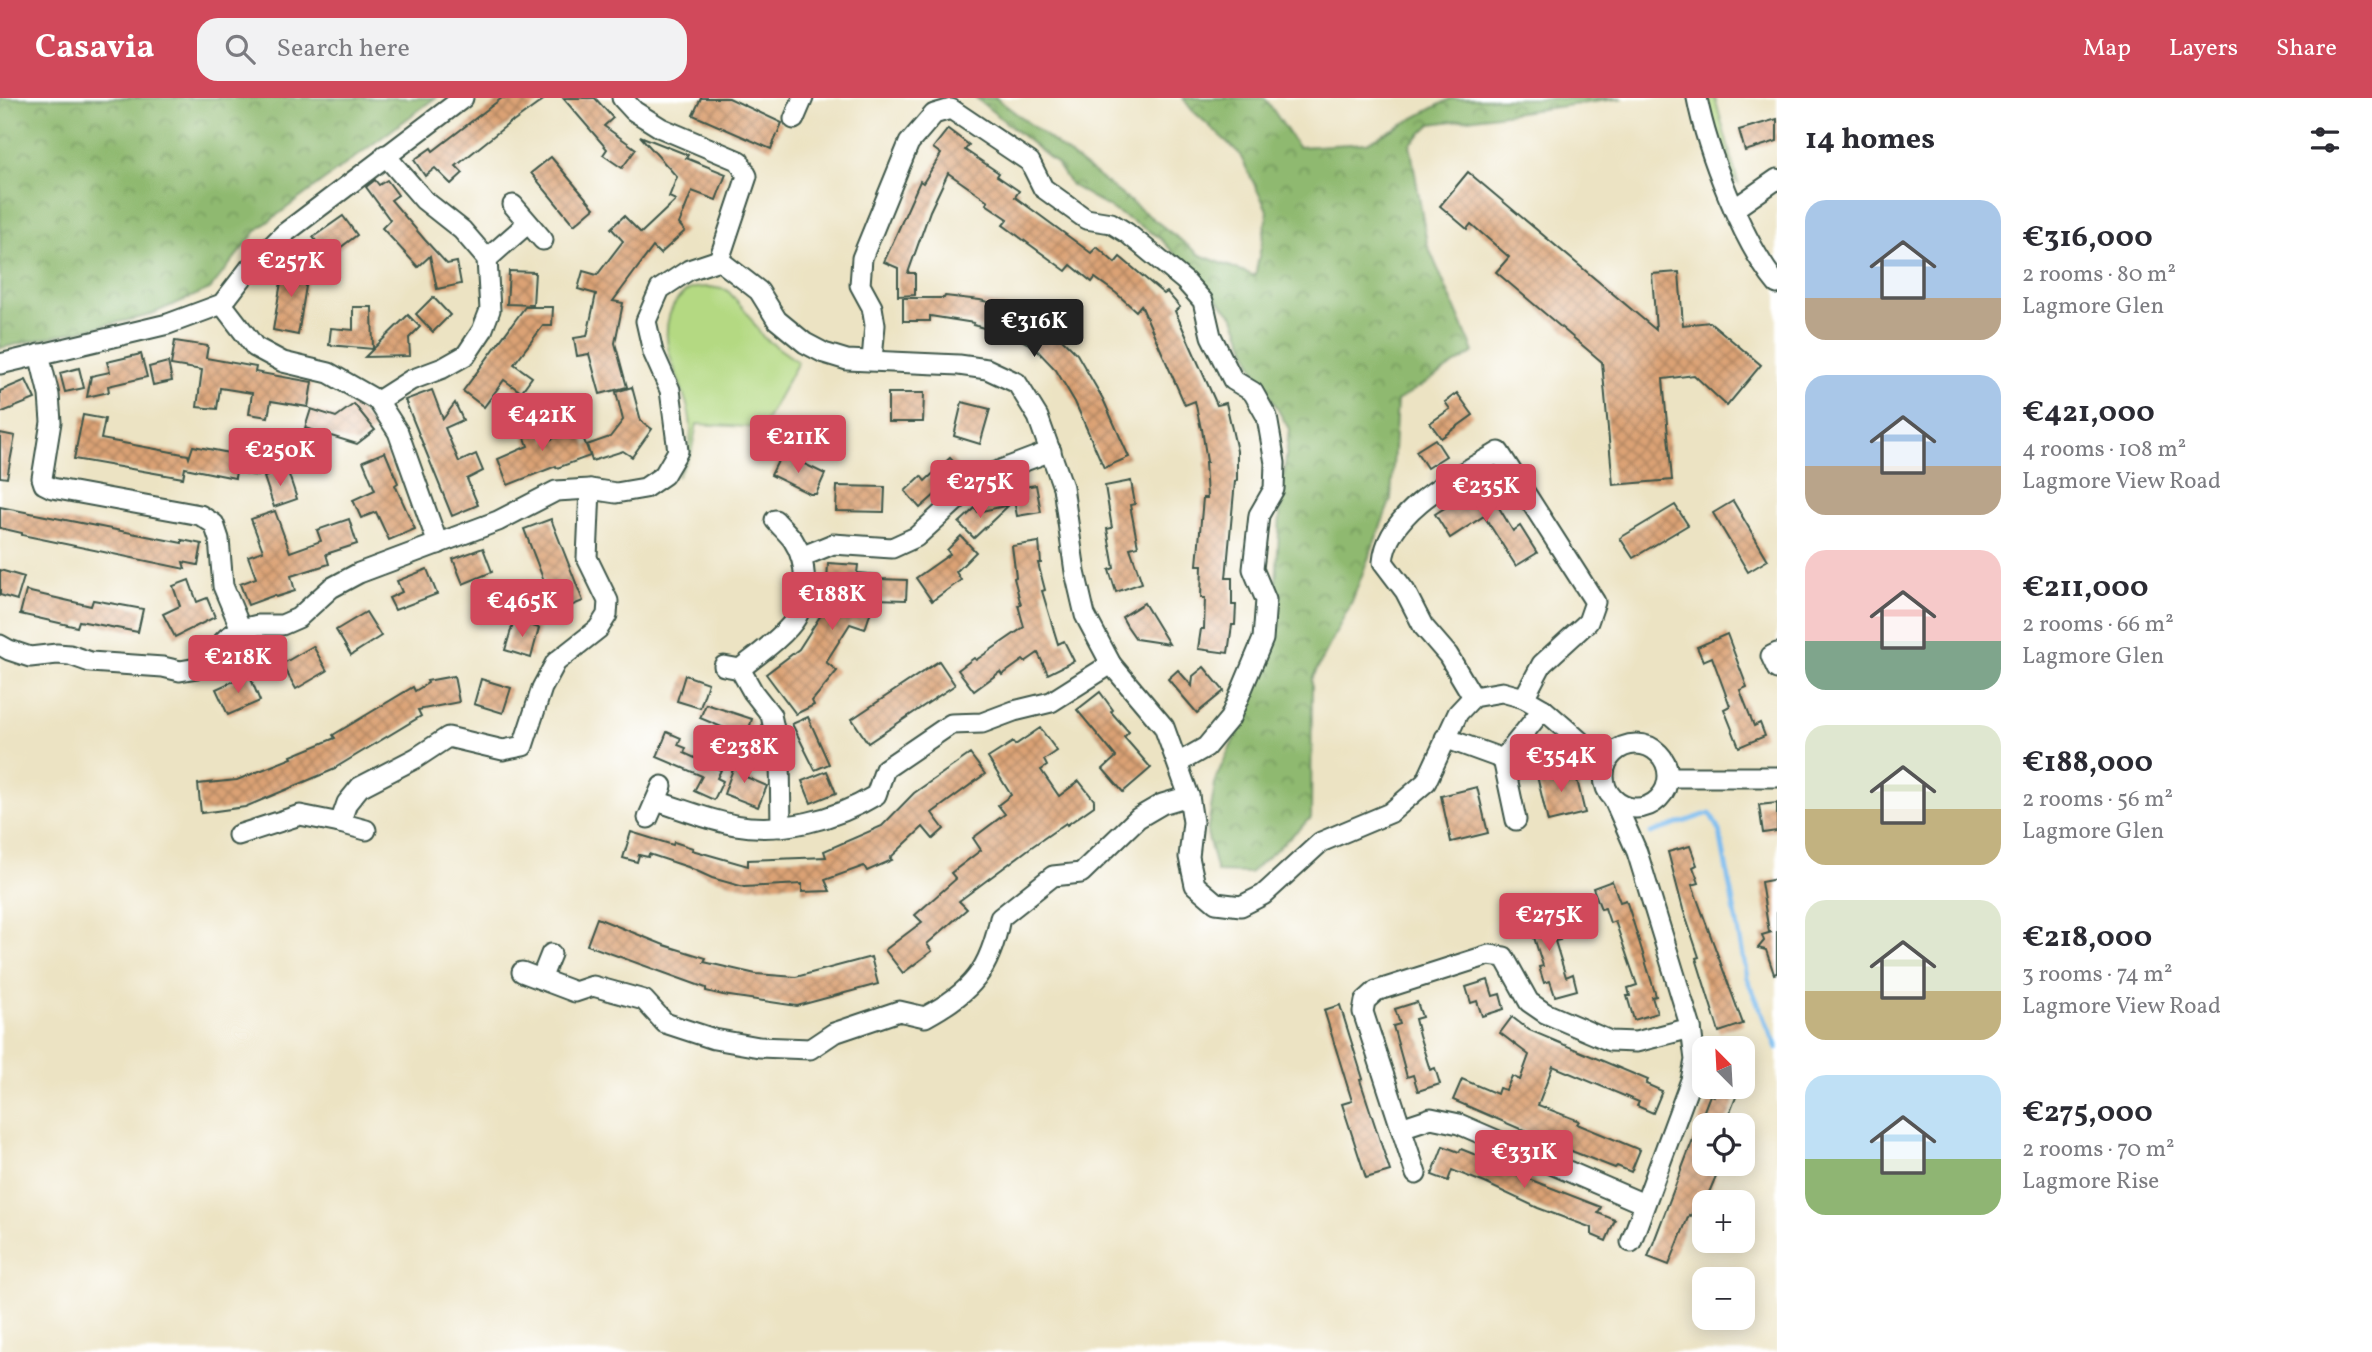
<!DOCTYPE html>
<meta charset="utf-8">
<style>
:root{--surface:#fff;--page:#f2f2f3;--text:#2b2b33;--muted:#7c7c81;--accent:#d1495b}
body{margin:0;font-family:Vollkorn,serif;background:var(--page);color:var(--text);height:100vh;display:flex;flex-direction:column;font-size:26px;white-space:nowrap}
*{box-sizing:border-box;margin:0}
p{font-size:23px;color:var(--muted)}
.icon{flex:none;width:38px;height:38px;fill:none;stroke:currentColor;stroke-width:2;stroke-linecap:round;stroke-linejoin:round}
.map{position:relative;flex:1;overflow:hidden}
.sheet{display:flex;flex-direction:column;background:var(--surface);width:595px}
.sheet>*{flex:none}
.needle{width:46px;rotate:336deg}
.fabs{position:absolute;left:1692px;top:938px;display:grid;gap:14px}
.fabs a{display:grid;place-items:center;width:63px;height:63px;border-radius:14px;background:var(--surface);box-shadow:0 4px 18px #0003;font-size:35px}
.price{position:absolute;translate:-50% -60px;padding:0 16px;border-radius:7px;background:var(--accent);color:#fff;font-size:23px;line-height:46px;filter:drop-shadow(0 2px 4px #0008)}
.price::after{content:'';position:absolute;left:50%;top:42px;width:21px;height:16px;margin-left:-10px;background:inherit;clip-path:polygon(0 0,100% 0,50% 100%)}
.price.current{background:#222;color:#fff}
ul{padding:0;list-style:none}
li{display:flex;align-items:center;gap:21px;height:175px;padding:0 28px}
li span{display:grid;place-items:center;flex:none;width:196px;height:140px;border-radius:21px;color:#555}
li>.icon{margin-inline-start:auto}
span .icon{width:84px;height:84px;fill:#fffc;stroke-width:1}
li b{font-size:30px}
h2{display:flex;justify-content:space-between;align-items:center;height:84px;padding:0 28px;font-size:30px}
header{display:flex;align-items:center;gap:42px;box-sizing:border-box;height:98px;padding:0 35px;background:var(--accent);color:#fff}
header strong{font-size:33px}
nav{display:flex;gap:38px;margin-inline-start:auto;font-size:24px}
.search{width:490px;height:63px;background:var(--page);display:flex;align-items:center;gap:18px;box-sizing:border-box;padding:0 24px;border-radius:21px;color:var(--muted);font-size:26px}
main{display:flex;flex:1;min-height:0}
.map>svg:first-child{display:block}
</style>
<header>
<strong>Casavia</strong>
<div class="search"><svg class="icon" aria-label="search" viewBox="0 0 24 24"><circle cx="10" cy="10" r="6"/><path d="M15 15l6 6"/></svg>Search here</div>
<nav><a>Map</a><a>Layers</a><a>Share</a></nav>
</header>
<main>
<div class="map">
<svg width="1777" height="1254" viewBox="0 0 1777 1254">
<defs>
<pattern id="forest-crowns" width="20" height="18" patternUnits="userSpaceOnUse" patternTransform="scale(1.75)"><rect width="20" height="18" fill="#8fb970"/><path d="M2 6a3 3 0 1 1 6 0M12 15a3 3 0 1 1 6 0" fill="none" stroke="#74985d"/></pattern>
<pattern id="building-cross-hatch" width="8" height="8" patternUnits="userSpaceOnUse" patternTransform="scale(1.75)"><rect width="8" height="8" fill="#dba275"/><path d="M0 0l8 8M0 8l8-8" fill="none" stroke="#b18561"/></pattern>
</defs>
<rect width="100%" height="100%" fill="#fff"/>
<filter id="ink" filterUnits="userSpaceOnUse"><feTurbulence type="fractalNoise" baseFrequency=".0143" numOctaves="2"/><feDisplacementMap in="SourceGraphic" scale="14" xChannelSelector="R" yChannelSelector="G"/><feConvolveMatrix kernelMatrix="1 2 1 2 8 2 1 2 1" color-interpolation-filters="sRGB"/></filter>
<filter id="wash" filterUnits="userSpaceOnUse"><feTurbulence type="fractalNoise" baseFrequency=".00686" numOctaves="4" result="noise"/><feDisplacementMap in="SourceGraphic" scale="28" xChannelSelector="R" yChannelSelector="G"/><feGaussianBlur stdDeviation="1.57" result="paint"/><feColorMatrix in="noise" values="0 0 0 0 0 0 0 0 0 0 0 0 0 0 0 0 0 1.4 0 .05"/><feComposite in="paint" operator="in"/></filter>
<g filter="url(#wash)">
<rect width="100%" height="100%" fill="#ece3c3"/>
<g fill="#b4d982" stroke="#6a8b5b" stroke-width="2">
<polygon points="1706,0 1715,0 1738,85 1727,75"/>
<path d="M710,189L727,192L745,212L763,239L798,264L762,330L697,326L691,355L677,379C683,364 691,350 691,333C691,303 673,277 668,249C664,228 669,203 689,192C694,189 703,189 710,189Z"/>
</g>
<g fill="url(#forest-crowns)" stroke="#577b52" stroke-width="2">
<polygon points="0,0 435,0 257,132 210,191 147,218 0,250"/>
<polygon points="976,0 996,0 1200,157 1255,178 1268,114 1239,55 1192,12 1183,0 1265,0 1298,49 1367,45 1450,1 1623,0 1431,26 1410,46 1427,146 1474,254 1397,303 1391,401 1352,503 1312,581 1311,720 1250,775 1217,774 1207,735 1216,680 1272,559 1280,416 1289,331 1254,270 1234,219 1159,139 1071,87 1057,66"/>
</g>
<g fill="none" stroke-linecap="round" stroke-linejoin="round">
<polyline stroke="#7abcef" stroke-width="5" points="1651,735 1710,715 1720,735 1747,880 1777,950"/>
</g>
<g id="blocks">
<g fill="url(#building-cross-hatch)">
<polygon points="502,0 546,0 513,24 512,23 456,68 463,75 451,86 435,70 425,78 414,62 431,50 433,53"/>
<polygon points="563,0 595,0 613,20 604,28 636,51 622,70 603,57 607,51"/>
<polygon points="701,0 729,0 782,25 771,51 693,17"/>
<polygon points="1777,21 1777,43 1745,53 1739,32"/>
<polygon points="948,31 969,47 965,52 999,75 997,78 1019,93 1015,99 1091,155 1097,149 1115,165 1120,159 1164,196 1167,194 1180,209 1175,213 1217,307 1226,305 1237,353 1237,382 1235,383 1226,480 1232,480 1232,507 1236,507 1235,527 1232,527 1228,555 1198,551 1201,531 1204,531 1205,500 1201,500 1202,467 1197,467 1203,400 1207,400 1205,364 1207,364 1202,331 1201,331 1195,303 1185,307 1141,207 1136,213 1116,195 1095,180 1092,184 1071,167 1066,173 1003,127 1008,121 986,106 988,103 948,75 930,113 908,175 915,175 915,197 898,198 898,170 884,164 920,83 923,85 941,56 933,50"/>
<polygon points="640,38 688,57 686,60 726,76 716,102 692,93 679,126 685,133 660,156 653,149 613,203 623,205 615,245 627,289 600,296 589,256 577,258 574,240 587,238 596,196 578,191 583,173 597,177 623,143 611,130 624,118 641,135 676,102 669,99 677,79"/>
<polygon points="551,59 594,110 574,127 531,75"/>
<polygon points="1468,74 1656,232 1652,176 1679,174 1683,227 1710,224 1761,267 1727,308 1694,277 1663,281 1672,382 1613,387 1602,264 1496,174 1509,159 1471,126 1467,131 1440,108"/>
<polygon points="375,82 379,87 387,82 398,97 391,102 425,142 447,166 457,164 461,186 437,191 430,158 418,169 382,130 390,122 366,89"/>
<polygon points="343,118 357,137 328,159 313,139"/>
<polygon points="284,166 309,170 298,237 273,232"/>
<polygon points="509,173 535,174 533,207 507,206"/>
<polygon points="945,198 980,202 1022,213 1048,227 1077,256 1103,301 1129,359 1104,370 1075,304 1056,272 1033,248 996,229 995,233 973,227 974,225 930,218 930,223 903,223 903,200 944,200"/>
<polygon points="433,199 450,217 433,234 416,216"/>
<polygon points="353,209 372,209 373,251 329,247 331,230 353,232"/>
<polygon points="525,209 553,209 552,228 543,228 514,266 532,279 521,294 504,282 484,309 463,293"/>
<polygon points="408,217 420,229 409,240 410,258 365,259"/>
<polygon points="175,243 208,248 206,260 256,269 255,274 312,284 308,309 271,303 268,319 249,316 252,295 220,290 217,311 197,309 202,272 171,267"/>
<polygon points="141,256 147,279 108,288 109,294 87,299 91,278 110,274 107,264"/>
<polygon points="168,264 172,283 153,287 149,269"/>
<polygon points="79,270 84,290 65,294 60,275"/>
<polygon points="26,282 35,301 0,315 0,293"/>
<polygon points="632,289 641,323 652,331 632,359 623,353 592,363 587,347 610,339 623,322 616,294"/>
<polygon points="432,292 443,321 455,305 463,322 445,330 459,364 476,356 483,373 467,381 478,407 452,418 405,302"/>
<polygon points="888,295 924,295 923,324 888,324"/>
<polygon points="1457,295 1473,317 1441,340 1430,325 1450,311 1445,304"/>
<polygon points="962,304 990,311 980,346 954,338"/>
<polygon points="354,306 375,332 357,346 305,330 311,311 336,319"/>
<polygon points="83,317 105,321 101,341 188,357 189,360 193,348 240,357 242,346 264,350 258,378 236,373 235,380 185,370 183,380 74,361"/>
<polygon points="537,320 546,343 580,331 590,358 557,370 556,368 508,387 498,361 528,348 520,326"/>
<polygon points="0,335 15,338 7,380 0,379"/>
<polygon points="1435,341 1446,358 1427,370 1416,353"/>
<polygon points="385,354 398,385 395,387 415,431 389,442 376,414 361,420 353,402 375,392 363,363"/>
<polygon points="782,355 825,376 816,396 810,396 771,377"/>
<polygon points="950,360 962,373 920,410 905,393 921,378 925,383"/>
<polygon points="287,371 297,401 274,409 264,379"/>
<polygon points="1131,383 1135,406 1130,407 1138,448 1130,450 1142,485 1116,494 1109,472 1114,470 1107,431 1112,430 1105,388"/>
<polygon points="1036,387 1041,414 1017,418 1012,391"/>
<polygon points="837,388 885,389 884,414 836,413"/>
<polygon points="1482,395 1492,398 1513,433 1520,428 1537,455 1516,468 1484,418 1450,440 1435,416 1467,396"/>
<polygon points="1733,403 1768,462 1748,474 1713,415"/>
<polygon points="1009,407 974,440 959,425 975,410 978,414"/>
<polygon points="1675,407 1688,427 1633,460 1620,440"/>
<polygon points="0,409 182,445 182,442 202,446 198,467 183,464 185,471 22,437 22,435 0,430"/>
<polygon points="275,413 290,454 321,443 317,432 349,421 357,446 326,456 329,466 291,478 295,493 276,499 275,497 248,507 240,486 256,480 248,458 263,453 251,421"/>
<polygon points="551,421 583,503 556,514 524,431"/>
<polygon points="961,438 976,454 956,474 961,482 932,503 916,480 950,456 947,452"/>
<polygon points="1039,444 1041,465 1038,465 1045,492 1042,493 1058,546 1064,543 1074,563 1048,576 1038,555 1025,564 1023,562 1002,577 1000,574 974,593 958,572 974,560 976,562 1024,529 1018,507 1021,507 1014,480 1016,479 1012,448"/>
<polygon points="483,450 492,474 463,486 453,461"/>
<polygon points="828,465 858,467 857,475 879,477 879,481 907,482 906,502 875,501 865,531 850,526 826,564 837,573 812,603 814,607 796,616 766,576 799,551 826,509"/>
<polygon points="427,471 437,496 395,512 389,500 402,494 397,483"/>
<polygon points="0,472 24,479 17,502 0,497"/>
<polygon points="189,482 197,504 207,500 215,519 175,539 163,516 180,508 173,488"/>
<polygon points="26,493 91,508 93,502 143,511 138,534 79,523 77,529 20,516"/>
<polygon points="1144,505 1169,546 1136,541 1127,528 1122,519"/>
<polygon points="366,514 381,538 351,557 336,532"/>
<polygon points="514,522 539,530 531,560 505,552"/>
<polygon points="1727,536 1747,589 1740,592 1754,628 1760,625 1765,638 1739,649 1724,611 1730,608 1712,559 1703,563 1697,549"/>
<polygon points="313,548 327,573 296,591 282,566"/>
<polygon points="939,563 955,587 868,645 852,621"/>
<polygon points="1204,569 1224,593 1197,615 1168,581 1178,572 1192,588 1193,578"/>
<polygon points="249,576 260,603 228,617 216,591"/>
<polygon points="685,577 708,585 700,610 677,603"/>
<polygon points="454,578 459,604 418,612 421,618 335,670 335,671 245,709 201,715 198,686 237,682 292,660 291,658 335,640 333,637 413,589 415,593 428,585 427,583"/>
<polygon points="481,581 511,590 503,615 474,606"/>
<polygon points="1100,594 1113,612 1111,614 1129,634 1124,639 1151,670 1123,694 1103,671 1116,659 1077,612"/>
<polygon points="706,606 752,621 744,647 730,643 732,635 724,633 724,630 700,620"/>
<polygon points="808,619 829,666 815,672 792,626"/>
<polygon points="1040,630 1057,653 1044,662 1047,668 1041,672 1059,698 1079,683 1094,702 1094,708 1067,727 1066,725 1030,750 959,803 967,811 927,846 932,853 903,875 885,852 922,824 915,817 956,781 951,775 981,752 973,740 1005,716 998,707 1011,697 988,660 1013,644 1015,647"/>
<polygon points="667,634 681,640 678,647 686,650 684,655 721,672 717,680 723,683 714,702 694,693 702,678 657,659"/>
<polygon points="970,656 985,676 932,715 944,731 933,741 923,729 890,760 892,762 867,773 864,768 825,782 830,793 802,794 802,786 744,789 712,780 688,769 649,756 648,759 639,757 637,764 623,760 631,734 673,747 674,744 693,750 692,752 748,768 748,762 826,759 824,753 882,728 914,695"/>
<polygon points="737,660 751,666 746,679 767,688 758,709 724,696"/>
<polygon points="1574,669 1585,715 1548,724 1537,678"/>
<polygon points="827,673 836,695 811,705 802,683"/>
<polygon points="1477,689 1488,735 1451,744 1441,698"/>
<polygon points="1777,705 1777,733 1763,735 1759,707"/>
<polygon points="1690,748 1697,767 1693,769 1699,785 1692,787 1743,926 1719,934 1696,860 1699,859 1683,811 1668,754"/>
<polygon points="1777,781 1777,875 1774,876 1766,852 1758,850 1764,843 1762,837 1772,834 1769,834 1761,784"/>
<polygon points="1612,783 1620,804 1626,802 1631,817 1656,898 1652,899 1657,915 1634,922 1627,898 1630,898 1628,890 1637,887 1615,823 1610,825 1605,810 1601,811 1593,790"/>
<polygon points="1543,813 1548,829 1555,826 1560,842 1555,843 1566,879 1573,876 1577,892 1555,898 1550,883 1544,885 1539,869 1543,868 1532,833 1526,835 1521,819"/>
<polygon points="597,820 664,847 706,860 704,864 756,876 796,879 871,859 878,886 797,908 723,897 706,893 706,890 587,847"/>
<polygon points="1488,882 1493,898 1500,896 1504,911 1482,918 1477,903 1471,905 1466,889"/>
<polygon points="1417,904 1422,919 1415,921 1419,937 1430,972 1435,970 1440,986 1418,993 1413,977 1407,979 1393,928 1400,926 1395,911"/>
<polygon points="1340,907 1363,981 1360,982 1390,1073 1366,1080 1342,1006 1352,1003 1324,912"/>
<polygon points="1512,919 1529,932 1648,982 1646,986 1662,993 1653,1015 1637,1008 1639,1004 1553,968 1538,1007 1579,1023 1577,1026 1640,1052 1631,1074 1617,1068 1615,1070 1574,1054 1453,1002 1462,981 1497,996 1499,990 1506,992 1512,978 1520,982 1529,957 1500,935"/>
<polygon points="1717,989 1740,989 1725,1027 1704,1027 1704,1066 1710,1066 1707,1074 1716,1078 1705,1104 1697,1104 1691,1118 1689,1117 1669,1167 1648,1159 1710,997 1714,998"/>
<polygon points="1443,1048 1459,1054 1461,1051 1476,1057 1521,1078 1601,1109 1598,1115 1615,1122 1606,1143 1592,1137 1592,1130 1538,1110 1485,1085 1452,1072 1448,1083 1432,1077"/>
</g>
</g>
</g>
<g filter="url(#ink)">
<use href="#blocks" fill-opacity="0" stroke="#3e5649" stroke-width="2"/>
<g fill="none" stroke-linecap="round" stroke-linejoin="round">
<g stroke="#3e5649" stroke-width="23">
<g id="minor">
<polyline points="622,0 634,13 661,30 739,63 747,78 719,162"/>
<path d="M1697,0C1707,53 1743,145 1777,186"/>
<polyline points="794,21 803,0"/>
<polyline points="513,107 543,142"/>
<polyline points="1734,111 1777,81"/>
<polyline points="487,161 528,125"/>
<polyline points="719,162 759,193 777,222 805,245 824,255 847,262 959,267 987,271 1017,285 1038,319 1063,389 1075,474 1085,517 1111,566 1164,629 1189,698 1193,724 1189,759 1195,787 1216,805 1241,808 1263,797 1321,744 1390,715 1426,684 1458,615 1473,599 1502,594 1524,600 1543,611 1606,666"/>
<polyline points="222,206 255,249 283,264 329,275 378,303 398,334 438,446"/>
<polyline points="39,256 49,297 51,324 42,380 44,386 52,390 200,417 214,426 219,441 223,488 241,531"/>
<polyline points="872,262 875,227 872,209 860,187 862,160 909,45 934,16 951,11 1030,64 1043,90 1086,121 1111,125 1127,135 1185,183 1203,203 1211,238 1233,282 1253,294 1267,319 1275,365 1274,391 1259,417 1253,471 1266,502 1263,541 1230,620 1206,649 1178,665"/>
<polyline points="0,266 168,226 222,206 249,171 285,135 463,0"/>
<polyline points="378,303 411,282 443,270 466,257 482,233 490,212 487,161 462,132 424,102 385,57"/>
<polyline points="801,459 833,446 892,450 916,439 982,379 1051,353"/>
<polyline points="0,547 9,552 30,559 57,556 70,557 90,564 163,569 180,573 197,570 228,539 241,531 258,527 282,527 298,520 331,490 359,475 498,423 556,393 590,391 616,395 645,390 664,377 678,353 670,292 653,254 646,223 660,191 689,172 719,162"/>
<polyline points="1777,555 1771,558 1777,571"/>
<path d="M724,568L740,571C755,559 787,536 796,520C809,498 807,463 793,442C788,435 781,429 775,422"/>
<polyline points="740,571 753,594 771,617 780,659 781,729"/>
<path d="M1473,599L1448,557L1423,528L1405,493L1383,464C1387,412 1458,378 1499,354L1595,504L1588,524L1542,566L1524,600"/>
<polyline points="1445,640 1503,661"/>
<circle cx="1636" cy="678" r="32"/>
<polyline points="1669,679 1777,679"/>
<polyline points="1614,702 1637,754 1691,930 1695,962 1691,982 1631,1144"/>
<path d="M656,703C682,711 708,722 735,727C782,735 835,722 876,697L885,671L951,626L982,625L1014,613L1051,604L1111,566"/>
<polyline points="648,720 662,688"/>
<polyline points="1516,722 1503,661 1543,611"/>
<polyline points="340,725 366,732"/>
<polyline points="238,737 300,717 340,725 347,705 360,689 416,660 448,639 503,652 523,648 542,590 556,564 598,531 607,517 608,503 587,460 590,391"/>
<path d="M522,874L575,894L593,888L644,902L665,925L714,941L759,949L810,951L834,935L899,913L925,919C972,894 990,872 1000,820L1053,778L1081,775L1138,720L1162,706L1189,698"/>
<polyline points="541,881 551,856"/>
<polyline points="1401,1030 1431,1020 1459,1026 1644,1106"/>
<polyline points="1416,1076 1363,914 1365,903 1376,893 1489,857 1504,859 1529,904 1545,915 1610,943 1636,944 1691,930"/>
</g>
</g>
<use href="#minor" stroke="#fff" stroke-width="19"/>
</g>
</g>
</svg>
<div class="fabs">
<a><svg class="needle" viewBox="-14 -14 28 28"><path d="M0-13l5 13h-10z" fill="#e53935"/><path d="M0 13l5-13h-10z" fill="#7c7c81"/></svg></a>
<a><svg class="icon" aria-label="locate" viewBox="0 0 24 24"><circle cx="12" cy="12" r="6"/><path d="M12 2v4M12 18v4M2 12h4M18 12h4"/></svg></a>
<a>+</a>
<a>−</a>
</div>
<b class="price" style="left:291px;top:201px">€257K</b>
<b class="price current" style="left:1034px;top:261px">€316K</b>
<b class="price" style="left:542px;top:355px">€421K</b>
<b class="price" style="left:798px;top:377px">€211K</b>
<b class="price" style="left:280px;top:390px">€250K</b>
<b class="price" style="left:980px;top:422px">€275K</b>
<b class="price" style="left:1486px;top:426px">€235K</b>
<b class="price" style="left:832px;top:534px">€188K</b>
<b class="price" style="left:522px;top:541px">€465K</b>
<b class="price" style="left:238px;top:597px">€218K</b>
<b class="price" style="left:744px;top:687px">€238K</b>
<b class="price" style="left:1561px;top:696px">€354K</b>
<b class="price" style="left:1549px;top:855px">€275K</b>
<b class="price" style="left:1524px;top:1092px">€331K</b>
</div>
<section class="sheet">
<h2>14 homes<svg class="icon" aria-label="filters" viewBox="0 0 24 24"><path d="M4 7h16M4 17h16"/><circle cx="9" cy="7" r="2"/><circle cx="15" cy="17" r="2"/></svg></h2>
<ul>
<li><span style="background:linear-gradient(#a9c7e8 70%,#b9a48a 0)"><svg class="icon" aria-label="home" viewBox="0 0 24 24"><path d="M3 11l9-7 9 7M6 9v11h12V9"/></svg></span><div><b>€316,000</b><p>2 rooms · 80 m²</p><p>Lagmore Glen</p></div></li>
<li><span style="background:linear-gradient(#a9c7e8 65%,#b9a48a 0)"><svg class="icon" aria-label="home" viewBox="0 0 24 24"><path d="M3 11l9-7 9 7M6 9v11h12V9"/></svg></span><div><b>€421,000</b><p>4 rooms · 108 m²</p><p>Lagmore View Road</p></div></li>
<li><span style="background:linear-gradient(#f6c9c9 65%,#7fa58c 0)"><svg class="icon" aria-label="home" viewBox="0 0 24 24"><path d="M3 11l9-7 9 7M6 9v11h12V9"/></svg></span><div><b>€211,000</b><p>2 rooms · 66 m²</p><p>Lagmore Glen</p></div></li>
<li><span style="background:linear-gradient(#dfe7d0 60%,#c2b280 0)"><svg class="icon" aria-label="home" viewBox="0 0 24 24"><path d="M3 11l9-7 9 7M6 9v11h12V9"/></svg></span><div><b>€188,000</b><p>2 rooms · 56 m²</p><p>Lagmore Glen</p></div></li>
<li><span style="background:linear-gradient(#dfe7d0 65%,#c2b280 0)"><svg class="icon" aria-label="home" viewBox="0 0 24 24"><path d="M3 11l9-7 9 7M6 9v11h12V9"/></svg></span><div><b>€218,000</b><p>3 rooms · 74 m²</p><p>Lagmore View Road</p></div></li>
<li><span style="background:linear-gradient(#bfe0f5 60%,#8fb573 0)"><svg class="icon" aria-label="home" viewBox="0 0 24 24"><path d="M3 11l9-7 9 7M6 9v11h12V9"/></svg></span><div><b>€275,000</b><p>2 rooms · 70 m²</p><p>Lagmore Rise</p></div></li>
</ul>
</section>
</main>
